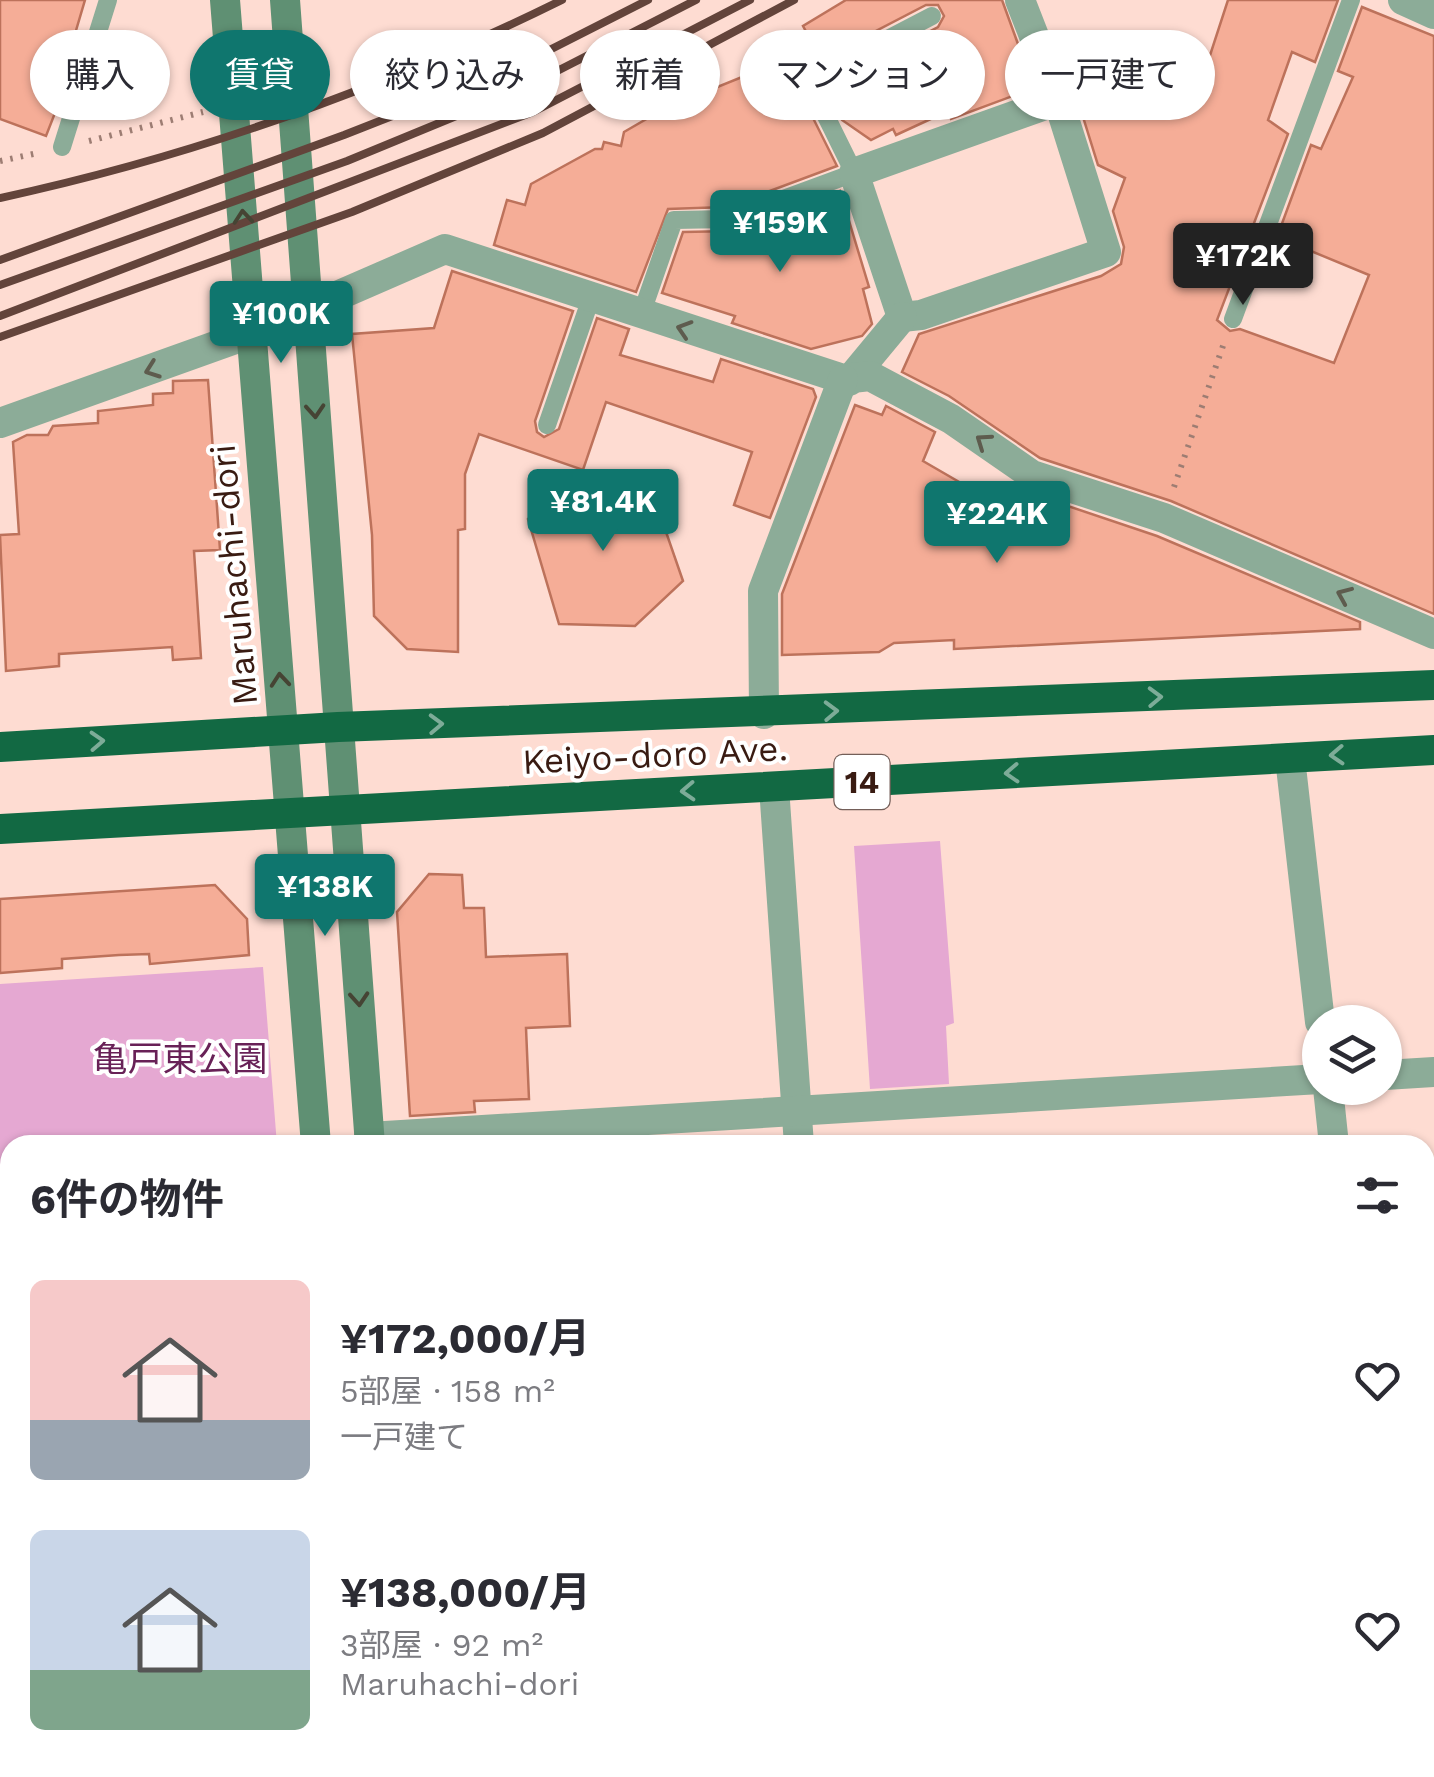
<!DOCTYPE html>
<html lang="ja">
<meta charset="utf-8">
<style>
:root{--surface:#fff;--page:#f2f2f3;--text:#2b2b33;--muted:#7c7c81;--accent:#0f766e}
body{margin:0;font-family:"Work Sans","Noto Sans JP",sans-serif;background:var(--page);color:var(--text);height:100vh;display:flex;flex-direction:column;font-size:38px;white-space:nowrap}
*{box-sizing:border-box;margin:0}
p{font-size:32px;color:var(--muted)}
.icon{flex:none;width:55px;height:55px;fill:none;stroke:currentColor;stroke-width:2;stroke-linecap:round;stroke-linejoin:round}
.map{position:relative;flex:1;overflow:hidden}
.side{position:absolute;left:0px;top:1135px;width:1435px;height:642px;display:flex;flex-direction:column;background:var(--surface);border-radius:30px 30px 0 0;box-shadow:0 2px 8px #0004}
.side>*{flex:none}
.hud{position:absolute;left:30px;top:30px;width:1375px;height:90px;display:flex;gap:20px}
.controls{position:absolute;left:1302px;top:1005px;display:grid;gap:20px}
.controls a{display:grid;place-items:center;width:100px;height:100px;border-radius:50%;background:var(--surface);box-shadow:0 2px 8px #0004;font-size:50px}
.price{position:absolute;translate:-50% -85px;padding:0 22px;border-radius:10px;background:var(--accent);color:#fff;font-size:32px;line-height:65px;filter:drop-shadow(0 2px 5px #0008)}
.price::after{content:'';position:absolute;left:50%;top:60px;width:30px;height:22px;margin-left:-15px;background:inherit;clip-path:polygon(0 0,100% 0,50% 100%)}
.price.selected{background:#222;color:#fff}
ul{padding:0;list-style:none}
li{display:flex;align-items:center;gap:30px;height:250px;padding:0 30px}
li span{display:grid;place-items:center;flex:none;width:280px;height:200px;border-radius:15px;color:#555}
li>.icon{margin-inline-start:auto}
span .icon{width:120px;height:120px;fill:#fffc;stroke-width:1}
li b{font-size:42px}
h2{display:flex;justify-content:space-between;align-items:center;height:120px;padding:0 30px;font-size:42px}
.chip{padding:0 35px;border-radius:45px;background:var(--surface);box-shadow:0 2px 8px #0004;font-size:35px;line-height:90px}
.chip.selected{background:var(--accent);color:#fff}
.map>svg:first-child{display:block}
</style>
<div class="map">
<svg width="1434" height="1777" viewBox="0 0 1434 1777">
<rect width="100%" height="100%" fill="#fedcd2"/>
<g fill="#e5a8d2">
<polygon points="940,841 954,1023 946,1026 949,1084 870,1089 854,846"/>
<polygon points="263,967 277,1145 10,1145 10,1257 0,1257 0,984"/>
</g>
<g fill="#f5ad97" stroke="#bd725b" stroke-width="2.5">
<polygon points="0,0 85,0 72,44 80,48 63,101 60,100 46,136 0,119"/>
<polygon points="846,0 1002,0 1034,88 951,119 948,111 896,135 893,129 871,140 842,120 825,86 938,27 944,16 938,5 926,5 814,63 802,40 809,37 803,26"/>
<polygon points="1228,0 1338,0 1315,62 1292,52 1268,120 1288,134 1217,320 1230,331 1240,329 1334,363 1369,275 1277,237 1311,145 1321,149 1353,77 1338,71 1362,7 1434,36 1434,614 1171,501 1040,458 949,396 902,372 919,334 1101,276 1121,264 1124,247 1113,211 1125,178 1098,165 1079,104 1092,65 1151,94 1163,66 1201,83"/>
<polygon points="779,50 837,166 727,207 668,209 636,292 494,245 507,200 525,205 531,184 595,149 602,149 604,142 621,146 624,132 688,95 688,99 752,73 748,63"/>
<polygon points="102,62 130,78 158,101 92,118 85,114"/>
<polygon points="840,191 869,287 863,289 872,324 862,336 811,349 732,323 735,316 662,293 683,232 733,231"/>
<polygon points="452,271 573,311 535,421 537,432 544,437 559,429 597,318 629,329 620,355 713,382 721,359 813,389 816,397 770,518 734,505 752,452 606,402 583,470 479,434 465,474 465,529 458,530 458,652 407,649 374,616 372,535 352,334 434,328"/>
<polygon points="208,380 220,550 194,551 201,658 173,660 172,647 59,654 59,666 6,671 0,535 19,534 13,442 27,435 48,435 53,426 98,423 98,411 153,405 153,394 173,393 173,381"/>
<polygon points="855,405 882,415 886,406 935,432 923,461 999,505 1053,501 1157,536 1360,622 1360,629 954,649 954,640 894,643 879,652 782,655 782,594"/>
<polygon points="568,475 656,503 683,581 635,626 559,624 528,519"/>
<polygon points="429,874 462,875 464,908 484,908 486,957 567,954 570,1026 526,1028 529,1099 474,1101 475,1112 410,1116 397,912"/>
<polygon points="215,885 247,919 249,955 150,964 149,954 119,955 62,959 62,968 0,973 0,899"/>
</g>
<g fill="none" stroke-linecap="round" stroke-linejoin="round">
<g stroke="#9d7d73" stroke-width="6" stroke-dasharray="2.5 8" stroke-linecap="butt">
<polyline points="89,141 203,112"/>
<polyline points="0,161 38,153"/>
<polyline points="1174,487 1224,343"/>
</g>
<g stroke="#8cac98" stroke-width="18">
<polyline points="807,81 932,16"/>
<polyline points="62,147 108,0"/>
<polyline points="641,315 674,220 729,219 854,173 789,41"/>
<polyline points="1233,319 1351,0"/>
<polyline points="547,425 591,298"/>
</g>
<g stroke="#8cac98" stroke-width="30">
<polyline points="1020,0 1055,90 1106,252 921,315 902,317 854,173 1056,101"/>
<polyline points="1403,0 1434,14"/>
<polyline points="849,381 902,317"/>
<polyline points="0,423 252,333 445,249 843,379 870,376 951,419 1032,475 1164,518 1434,634"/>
<polyline points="764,714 763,591 843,379"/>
<polyline points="1290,758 1320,1022"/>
<polyline points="774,787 799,1145"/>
<polyline points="1385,1075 1434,1072"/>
<polyline points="1328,1088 1334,1145"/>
<polyline points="369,1137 1320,1079"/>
<polyline points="0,1278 10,1277"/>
<polyline points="1425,1399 1434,1399"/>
<polyline points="0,1527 10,1527"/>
<polyline points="0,1706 10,1706"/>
<polyline points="648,1768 649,1777"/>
<polyline points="841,1768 842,1777"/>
<polyline points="952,1768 953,1777"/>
<polyline points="1390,1768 1391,1777"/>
</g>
<g stroke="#5f9073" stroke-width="30">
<polyline points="225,0 316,1145"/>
<polyline points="285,0 370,1145"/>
<polyline points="362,1768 363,1777"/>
<polyline points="419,1768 420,1777"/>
</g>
<g stroke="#126943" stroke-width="30">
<polyline points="0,747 338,727 1434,685"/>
<polyline points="0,829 1434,750"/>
</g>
<g stroke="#63443b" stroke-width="8">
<path d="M0,198C194,156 384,88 562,0"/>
<polyline points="0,260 344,135 512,69 648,0"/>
<polyline points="0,285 347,161 522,89 696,0"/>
<polyline points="0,316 533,112 750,0"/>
<polyline points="0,337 352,212 543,133 794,0"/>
</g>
</g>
<defs><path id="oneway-chevron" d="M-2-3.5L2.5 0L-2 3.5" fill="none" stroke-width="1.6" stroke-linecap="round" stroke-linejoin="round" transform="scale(2.5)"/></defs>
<g stroke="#464434">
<use href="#oneway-chevron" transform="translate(243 217) rotate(-95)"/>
<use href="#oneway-chevron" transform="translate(315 411) rotate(86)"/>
<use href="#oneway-chevron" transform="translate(280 680) rotate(-95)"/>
<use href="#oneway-chevron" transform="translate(359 999) rotate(86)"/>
</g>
<g stroke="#5e5c4e">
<use href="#oneway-chevron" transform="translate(684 329) rotate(-162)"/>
<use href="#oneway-chevron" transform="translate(152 370) rotate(160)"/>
<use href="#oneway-chevron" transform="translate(983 441) rotate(-145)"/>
<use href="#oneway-chevron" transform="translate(1344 595) rotate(-157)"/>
</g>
<g stroke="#7dac98">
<use href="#oneway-chevron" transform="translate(1155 697) rotate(-2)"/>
<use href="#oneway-chevron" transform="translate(831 711) rotate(-2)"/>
<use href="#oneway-chevron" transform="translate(436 724) rotate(-2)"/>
<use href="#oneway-chevron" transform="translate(97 741) rotate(-3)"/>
<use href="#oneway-chevron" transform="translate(1337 755) rotate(177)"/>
<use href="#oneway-chevron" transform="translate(1012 773) rotate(177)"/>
<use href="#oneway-chevron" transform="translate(688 791) rotate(177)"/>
</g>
<g text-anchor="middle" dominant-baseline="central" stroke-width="8" stroke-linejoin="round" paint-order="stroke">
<rect fill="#fff" stroke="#745f59" stroke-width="2.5" x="834.5" y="755" width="55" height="54" rx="8"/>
<g font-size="32" font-weight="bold" fill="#391b12">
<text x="862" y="782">14</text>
</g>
<g font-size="35" fill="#391b12" stroke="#fff">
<text transform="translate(234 575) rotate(-95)">Maruhachi-dori</text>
<text transform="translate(655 755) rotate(-3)">Keiyo-doro Ave.</text>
</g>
<g font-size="35" fill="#682157" stroke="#fff">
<text x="180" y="1059">亀戸東公園</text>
</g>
</g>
</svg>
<div class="controls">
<a><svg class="icon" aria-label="layers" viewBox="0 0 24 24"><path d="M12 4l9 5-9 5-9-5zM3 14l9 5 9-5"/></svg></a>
</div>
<b class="price" style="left:780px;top:275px">¥159K</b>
<b class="price selected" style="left:1243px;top:308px">¥172K</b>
<b class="price" style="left:281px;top:366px">¥100K</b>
<b class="price" style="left:603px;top:554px">¥81.4K</b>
<b class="price" style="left:997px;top:566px">¥224K</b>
<b class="price" style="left:325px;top:939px">¥138K</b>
<div class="hud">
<a class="chip">購入</a>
<a class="chip selected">賃貸</a>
<a class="chip">絞り込み</a>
<a class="chip">新着</a>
<a class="chip">マンション</a>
<a class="chip">一戸建て</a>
</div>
<section class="side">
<h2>6件の物件<svg class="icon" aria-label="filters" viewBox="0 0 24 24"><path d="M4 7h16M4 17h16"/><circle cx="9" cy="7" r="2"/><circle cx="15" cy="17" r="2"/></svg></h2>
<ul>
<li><span style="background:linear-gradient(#f6c9c9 70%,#9aa5b1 0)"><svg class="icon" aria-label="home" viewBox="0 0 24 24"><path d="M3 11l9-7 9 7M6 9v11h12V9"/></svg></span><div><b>¥172,000/月</b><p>5部屋 · 158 m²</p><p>一戸建て</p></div><svg class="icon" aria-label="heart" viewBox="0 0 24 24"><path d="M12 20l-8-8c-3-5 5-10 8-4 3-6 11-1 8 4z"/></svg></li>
<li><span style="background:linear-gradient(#c9d6e8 70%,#7fa58c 0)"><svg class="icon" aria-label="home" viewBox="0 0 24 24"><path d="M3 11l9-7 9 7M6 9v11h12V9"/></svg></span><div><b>¥138,000/月</b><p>3部屋 · 92 m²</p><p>Maruhachi-dori</p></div><svg class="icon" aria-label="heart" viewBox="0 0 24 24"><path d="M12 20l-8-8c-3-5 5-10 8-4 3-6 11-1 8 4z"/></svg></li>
</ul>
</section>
</div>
